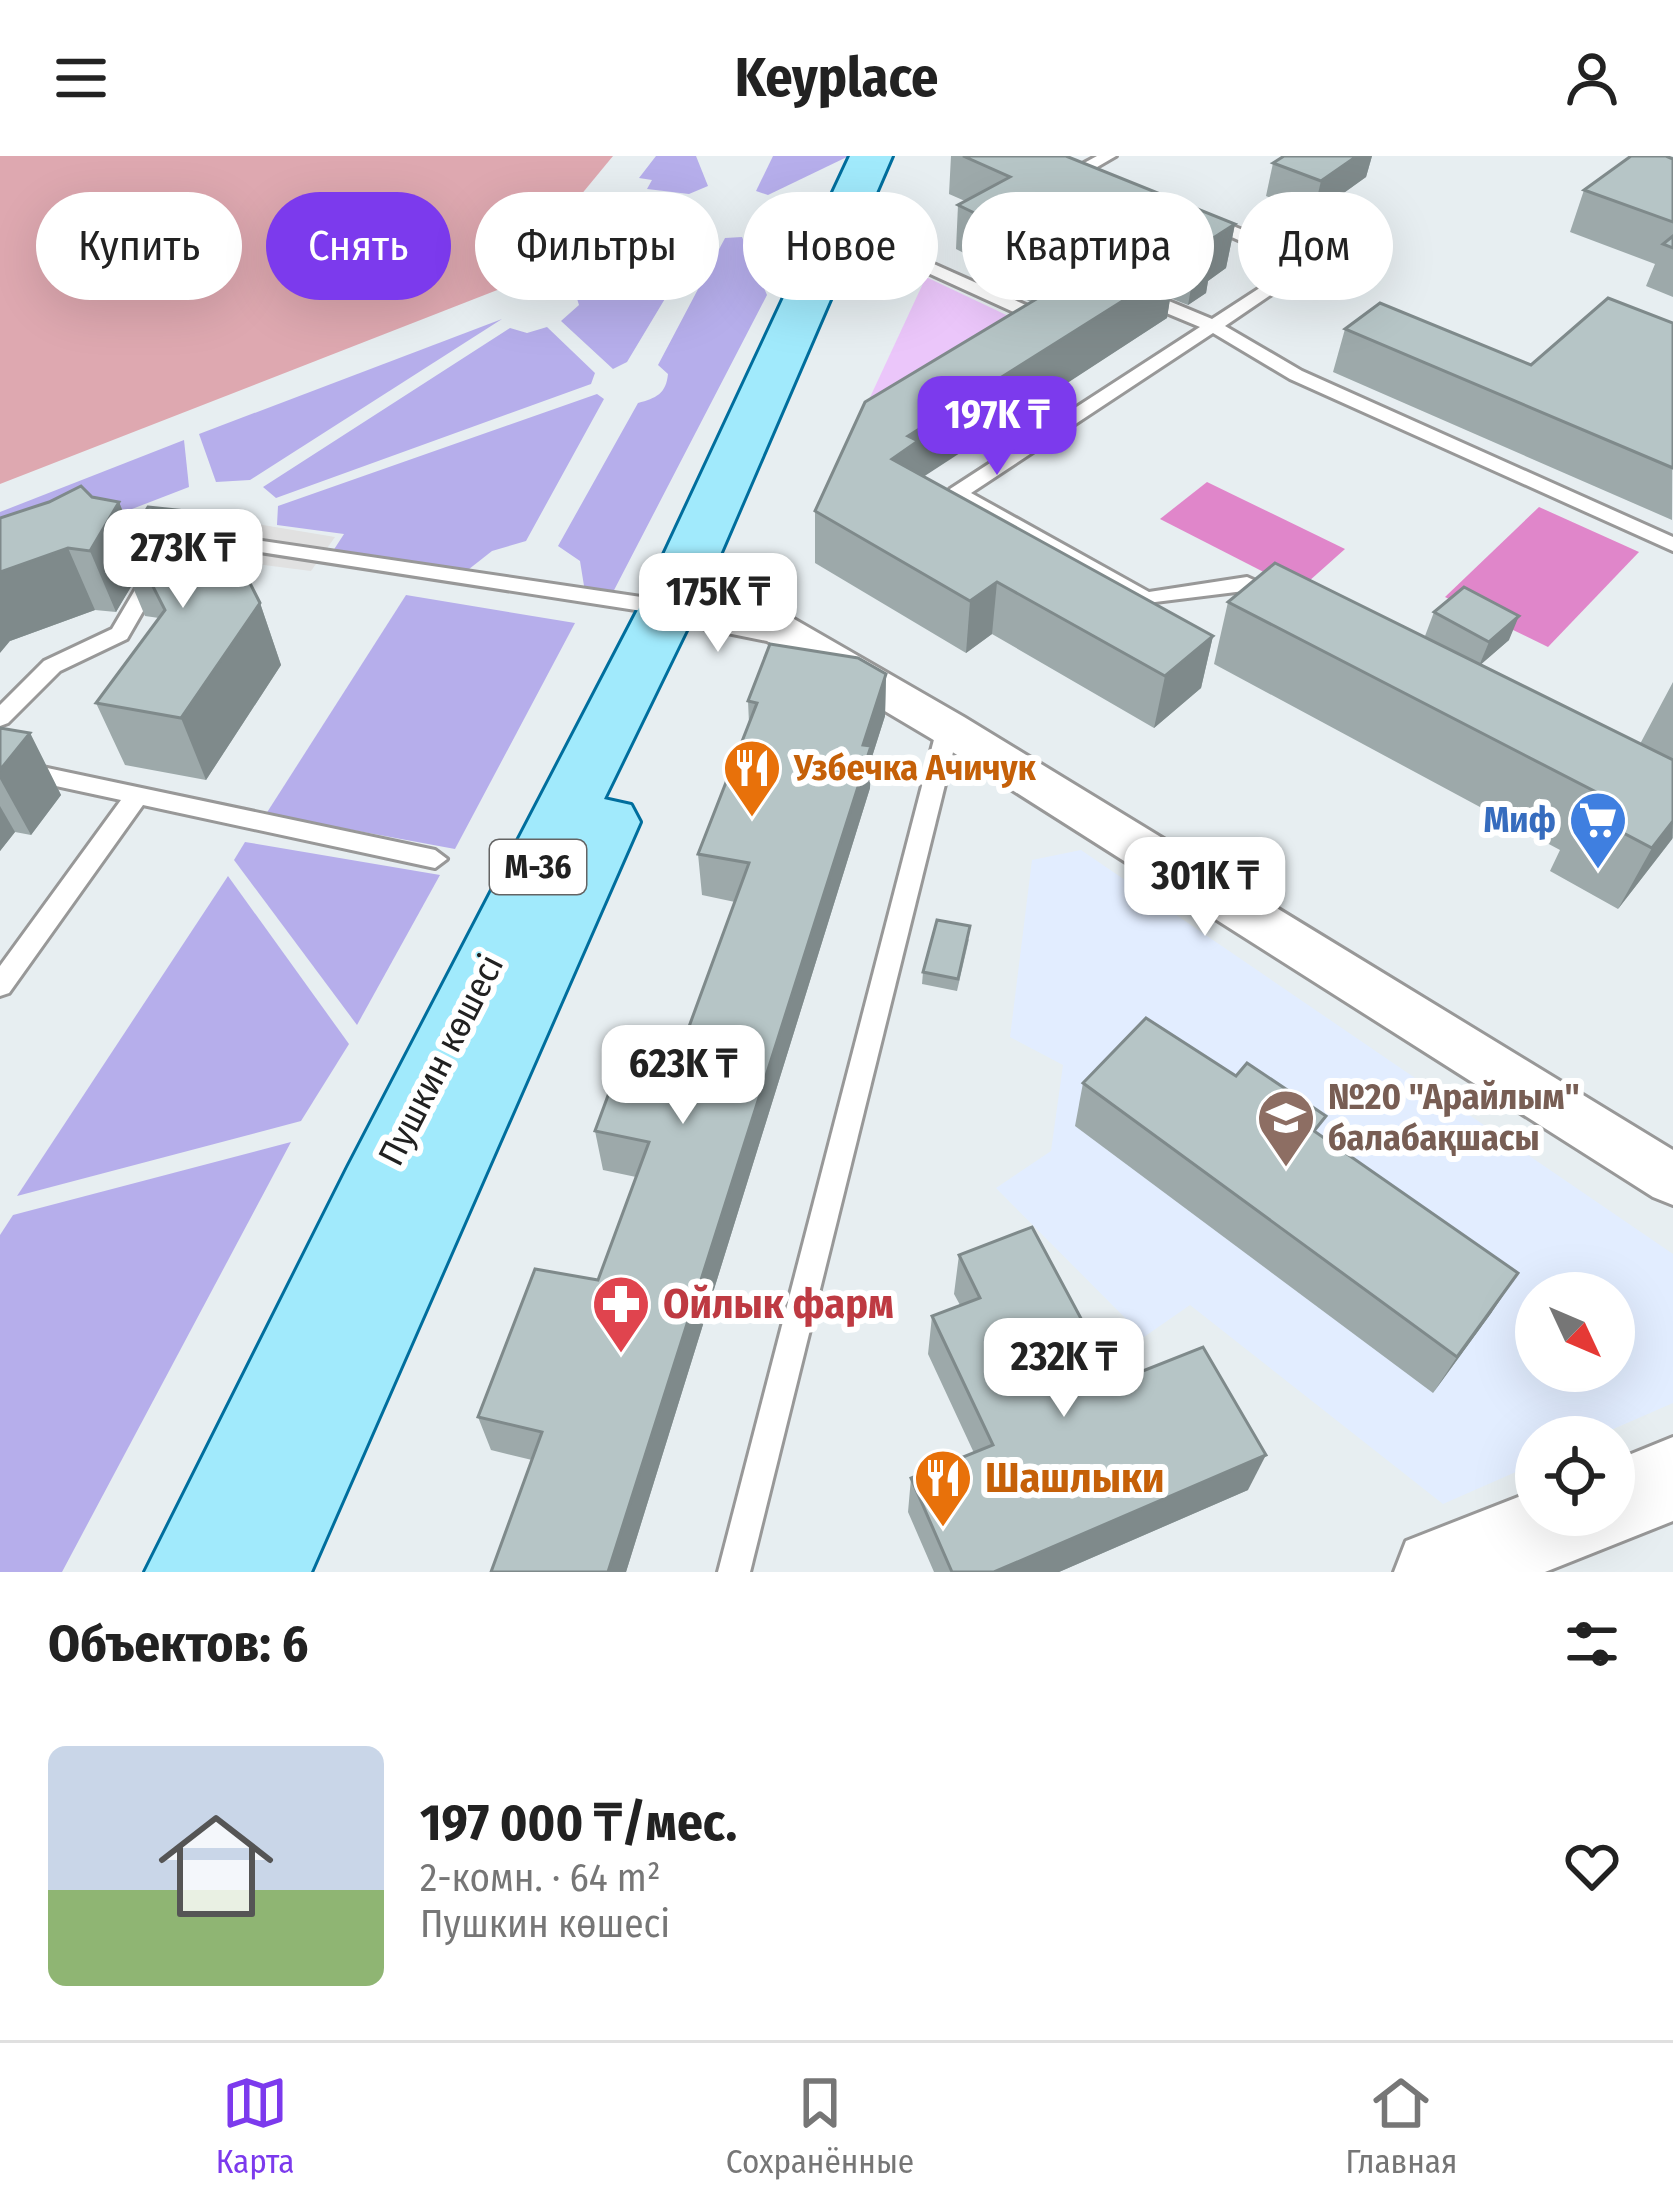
<!DOCTYPE html>
<html lang="ru">
<meta charset="utf-8">
<style>
:root{--surface:#fff;--page:#f6f6f6;--text:#222;--muted:#767676;--line:#e0e0e0;--accent:#7c3aed}
body{margin:0;font-family:"Fira Sans Condensed",sans-serif;background:var(--page);color:var(--text);height:100vh;display:flex;flex-direction:column;font-size:45px;white-space:nowrap}
*{box-sizing:border-box;margin:0}
p{font-size:39px;color:var(--muted)}
.icon{flex:none;width:66px;height:66px;fill:none;stroke:currentColor;stroke-width:2;stroke-linecap:round;stroke-linejoin:round}
.map{position:relative;height:1416px;overflow:hidden}
.panel{display:flex;flex-direction:column;background:var(--surface);flex:1}
.panel>*{flex:none}
.banner{position:absolute;left:36px;top:36px;width:1602px;height:108px;display:flex;gap:24px}
.needle{width:78px;rotate:134deg}
.fabs{position:absolute;left:1515px;top:1116px;display:grid;gap:24px}
.fabs a{display:grid;place-items:center;width:120px;height:120px;border-radius:50%;background:var(--surface);box-shadow:0 12px 48px #0002;font-size:60px}
.price{position:absolute;translate:-50% -102px;padding:0 27px;border-radius:24px;background:#fff;color:#222;font-size:39px;line-height:78px;filter:drop-shadow(0 3px 6px #0008)}
.price::after{content:'';position:absolute;left:50%;top:72px;width:36px;height:27px;margin-left:-18px;background:inherit;clip-path:polygon(0 0,100% 0,50% 100%)}
.price.selected{background:var(--accent);color:#fff}
ul{padding:0;list-style:none}
li{display:flex;align-items:center;gap:36px;height:300px;padding:0 48px}
li span{display:grid;place-items:center;flex:none;width:336px;height:240px;border-radius:18px;color:#555}
li>.icon{margin-inline-start:auto}
span .icon{width:144px;height:144px;fill:#fffc;stroke-width:1}
li b{font-size:51px}
h2{display:flex;justify-content:space-between;align-items:center;height:144px;padding:0 48px;font-size:51px}
.pill{padding:0 42px;border-radius:54px;background:var(--surface);box-shadow:0 12px 48px #0002;font-size:42px;line-height:108px}
.pill.selected{background:var(--accent);color:#fff}
header{display:flex;justify-content:space-between;align-items:center;height:156px;padding:0 48px;background:var(--surface);font-size:54px;font-weight:700}
.dock{display:flex;justify-content:space-around;align-items:center;height:168px;border-top:3px solid var(--line);background:var(--surface);font-size:33px;color:var(--muted)}
.dock a{display:grid;justify-items:center;gap:6px}
.dock .selected{color:var(--accent)}
.map>svg:first-child{display:block}
</style>
<header><svg class="icon" aria-label="menu" viewBox="0 0 24 24"><path d="M4 6h16M4 12h16M4 18h16"/></svg>Keyplace<svg class="icon" aria-label="person" viewBox="0 0 24 24"><circle cx="12" cy="8" r="4"/><path d="M4 21q1-7 8-7t8 7"/></svg></header>
<div class="map">
<svg width="1673" height="1416" viewBox="0 0 1673 1416">
<rect width="100%" height="100%" fill="#e7eef1"/>
<path fill="#e2edff" fill-rule="evenodd" d="M1081,694L1673,1098V1247L1595,1281H1536V1307L1443,1348L1190,1149L1144,1181L996,1032L1051,995L1063,909L1010,881L1032,704ZM1536,1137H1614V1215H1536Z"/>
<g fill="#b6aeeb">
<polygon points="656,0 696,0 708,30 689,38 647,33 652,24 639,22"/>
<polygon points="773,0 849,0 768,39 756,35"/>
<polygon points="628,55 674,61 685,71 566,127 559,125 611,63 624,64"/>
<polygon points="768,69 809,75 777,117 755,76"/>
<polygon points="708,71 627,206 613,213 561,165 579,149 574,133"/>
<path d="M742,81L767,139L611,440L585,436L580,405L558,390L638,247C656,242 666,238 668,218L658,209L725,82Z"/>
<polygon points="502,163 250,324 216,326 199,278"/>
<polygon points="547,171 595,217 591,228 276,342 263,331 510,172 527,177"/>
<polygon points="597,238 604,243 526,385 492,395 464,417 333,395 344,378 277,369 278,350"/>
<polygon points="184,284 189,331 0,404 0,356"/>
<polygon points="406,439 575,467 455,693 266,658"/>
<polygon points="245,686 440,719 357,869 234,704"/>
<polygon points="228,720 349,888 301,965 17,1040"/>
<polygon points="291,986 62,1416 0,1416 0,1079 13,1059"/>
</g>
<polygon fill="#ebc6fa" points="926,121 1040,175 859,265"/>
<g fill="#e086ca">
<polygon points="1207,326 1345,393 1299,434 1160,363"/>
<polygon points="1539,351 1639,396 1548,491 1445,441"/>
</g>
<polygon fill="#e1e1e1" points="167,353 335,381 311,415 90,387 132,364"/>
<polygon fill="#dea8b0" points="0,0 613,0 505,131 0,328"/>
<g fill="none" stroke-linecap="round" stroke-linejoin="round">
<g stroke="#989898" stroke-width="6">
<g id="service">
<polygon points="1097,0 1116,0 1085,18 1075,18 1075,12"/>
<polygon points="1208,60 1302,98 1313,110 1225,170 1302,215 1673,381 1673,395 1290,223 1213,177 971,337 1149,436 1247,421 1285,438 1288,443 1285,448 1271,448 1244,435 1139,448 950,341 950,333 1200,171 1135,144 1135,136 1147,136 1212,163 1295,109 1202,68 1202,62"/>
<polygon points="870,94 927,105 1037,154 1047,151 1056,156 1043,164 1031,164 917,112 864,102 864,96"/>
<polygon points="202,376 668,445 678,452 668,459 195,386 192,382"/>
<polygon points="155,411 165,417 127,483 60,515 8,567 0,570 0,549 44,505 112,473 148,412"/>
<polygon points="948,564 959,572 750,1416 718,1416 937,572"/>
<polygon points="0,602 435,694 447,703 435,712 143,649 9,837 0,840 0,810 121,644 0,618"/>
</g>
</g>
<g stroke="#989898" stroke-width="6">
<polygon id="minor" points="668,438 794,463 964,561 1673,994 1673,1049 1653,1041 932,583 767,485 653,462 647,452 653,442"/>
</g>
<g stroke="#989898" stroke-width="6">
<polygon id="tertiary" points="1673,1281 1673,1365 1545,1416 1394,1416 1406,1385 1536,1334 1536,1359 1614,1359 1614,1305"/>
</g>
<g stroke="#006e9d" stroke-width="6">
<polygon id="primary" points="850,0 892,0 697,452 604,643 631,649 640,666 311,1416 145,1416 348,1011 639,452"/>
</g>
<use href="#service" fill="#fff" fill-rule="evenodd"/>
<use href="#minor" fill="#fff" fill-rule="evenodd"/>
<use href="#tertiary" fill="#fff" fill-rule="evenodd"/>
<use href="#primary" fill="#a1eafc" fill-rule="evenodd"/>
</g>
<g fill="#9da9aa">
<polygon points="951,0 1066,0 1235,68 1226,112 1208,125 1206,137 1188,149 1170,142 1167,162 923,320 1213,480 1201,532 1154,572 992,478 966,497 815,407 815,355 1031,146 1003,134 1005,118 956,93 958,49 965,45 949,38"/>
<polygon points="1284,0 1372,0 1366,21 1313,59 1266,40 1273,7"/>
<polygon points="1673,3 1673,141 1646,130 1655,108 1570,76 1584,34"/>
<polygon points="1673,167 1672,364 1333,216 1345,173 1531,209"/>
<polygon points="92,341 119,346 132,378 260,447 281,509 206,624 125,609 96,547 159,462 145,460 132,429 116,456 95,454 10,485"/>
<polygon points="1228,446 1425,480 1434,456 1509,484 1480,509 1640,588 1673,526 1673,682 1618,753 1550,715 1560,694 1214,508"/>
<polygon points="886,518 885,560 871,604 870,632 626,1416 491,1416 532,1304 491,1294 478,1261 598,1124 636,1021 603,1014 595,975 683,887 735,746 702,739 698,698 749,567 748,545"/>
<polygon points="0,572 30,577 61,639 31,679 15,676 0,695"/>
<polygon points="969,783 957,835 922,828 923,816"/>
<polygon points="1083,927 1319,978 1492,1156 1433,1237 1075,970"/>
<polygon points="959,1099 1115,1226 1248,1334 1059,1416 934,1416 908,1356 911,1322 974,1297 928,1198 932,1160 960,1149 954,1138"/>
</g>
<g fill="#7f8a8b">
<polygon points="1357,0 1372,0 1366,21 1313,59 1321,25"/>
<polygon points="1235,68 1226,112 1208,125 1206,137 1188,149 1196,104 1204,88"/>
<polygon points="1124,76 1118,121 1078,118 1065,112 1061,141 1037,149 1042,104"/>
<polygon points="1175,112 1167,162 917,325 892,303 908,280"/>
<polygon points="119,346 144,408 138,401 120,398 132,429 116,456 90,395"/>
<polygon points="68,392 95,454 10,485 0,497 0,416"/>
<polygon points="997,426 992,478 966,497 970,445"/>
<polygon points="260,447 281,509 206,624 181,562"/>
<polygon points="1519,460 1509,484 1479,510 1489,486"/>
<polygon points="1213,480 1201,532 1154,572 1165,520"/>
<polygon points="886,518 885,560 871,604 870,632 626,1416 608,1416"/>
<polygon points="30,577 61,639 31,679 0,623 0,614"/>
<polygon points="0,650 15,676 0,695"/>
<polygon points="1673,665 1672,683 1618,753 1652,692"/>
<polygon points="1518,1117 1492,1156 1433,1237 1457,1201"/>
<polygon points="1266,1299 1248,1334 1059,1416 994,1416"/>
</g>
<g fill="#b6c5c6" stroke="#7f8a8b" stroke-width="3">
<polygon points="963,0 1066,0 1235,68 1204,88 1214,92 1196,104 1124,76 1042,104 1007,89 1022,80 958,49 1010,21"/>
<polygon points="1284,0 1357,0 1321,25 1273,7"/>
<polygon points="1631,0 1666,0 1673,3 1673,66 1584,34"/>
<polygon points="1673,80 1673,92 1663,88"/>
<polygon points="1123,91 1175,112 908,280 918,285 892,303 1213,480 1165,520 997,426 970,445 815,355 865,246 1078,118 1065,112"/>
<polygon points="1608,142 1673,167 1673,312 1345,173 1380,147 1531,209"/>
<polygon points="81,330 92,341 119,346 90,395 68,392 0,416 0,362 49,346"/>
<polygon points="148,351 215,358 260,447 181,562 96,547 165,454 138,401 120,398"/>
<polygon points="1275,407 1673,604 1673,665 1652,692 1580,654 1596,636 1228,446"/>
<polygon points="1464,431 1519,460 1489,486 1434,456"/>
<polygon points="770,488 858,502 886,518 863,589 871,590 608,1416 491,1416 542,1276 478,1261 535,1113 598,1124 649,986 595,975 631,877 683,887 749,707 698,698 757,547 748,545"/>
<polygon points="0,572 30,577 0,614"/>
<polygon points="937,764 970,770 958,823 923,816"/>
<polygon points="1146,862 1236,920 1247,907 1326,960 1314,975 1518,1117 1457,1201 1083,927"/>
<polygon points="1032,1071 1115,1226 1203,1191 1266,1299 994,1416 952,1416 911,1322 993,1289 932,1160 980,1142 959,1099"/>
</g>
<defs>
<g id="restaurant-pin" transform="scale(3)"><path d="M0 17L-7.5 6A9.5 9.5 0 1 1 7.5 6Z" fill="#e8710a" stroke="#fff"/><path d="M-5-6h1v4h1v-4h1v4h1v-4h1v5L-1.5 .5V6h-2V.5L-5-1ZM5-6V6H3V1.5H1.5Q1.5-4 5-6Z" fill="#fff"/></g>
<g id="supermarket-pin" transform="scale(3)"><path d="M0 17L-7.5 6A9.5 9.5 0 1 1 7.5 6Z" fill="#3f7fe0" stroke="#fff"/><path d="M-6-5.5h2.5l.6 2H6L4.5 2H-2.5L-4.4-4H-6ZM-1.5 3.2a1.3 1.3 0 1 0 .1 0ZM3 3.2a1.3 1.3 0 1 0 .1 0Z" fill="#fff"/></g>
<g id="school-pin" transform="scale(3)"><path d="M0 17L-7.5 6A9.5 9.5 0 1 1 7.5 6Z" fill="#8d6e63" stroke="#fff"/><path d="M0-5L7-2L0 1L-7-2ZM-4 1L0 2.5L4 1V4Q0 6-4 4Z" fill="#fff"/></g>
<g id="pharmacy-pin" transform="scale(3)"><path d="M0 17L-7.5 6A9.5 9.5 0 1 1 7.5 6Z" fill="#e0444e" stroke="#fff"/><path d="M-2-6h4v4h4v4h-4v4h-4v-4h-4v-4h4Z" fill="#fff"/></g>
</defs>
<g fill-rule="evenodd">
<use href="#restaurant-pin" x="752" y="612"/>
<use href="#supermarket-pin" x="1598" y="664"/>
<use href="#school-pin" x="1286" y="962"/>
<use href="#pharmacy-pin" x="621" y="1148"/>
<use href="#restaurant-pin" x="943" y="1322"/>
</g>
<g text-anchor="middle" dominant-baseline="central" stroke-width="12" stroke-linejoin="round" paint-order="stroke">
<rect fill="#fff" stroke="#646464" stroke-width="3" x="490" y="684" width="96" height="54" rx="9"/>
<g font-size="33" font-weight="bold" fill="#212121">
<text x="538" y="711">M-36</text>
</g>
<g font-size="36" font-weight="bold" fill="#c56008" stroke="#fff" text-anchor="start">
<text x="794" y="612">Узбечка Ачичук</text>
</g>
<g font-size="36" font-weight="bold" fill="#366cbe" stroke="#fff" text-anchor="end">
<text x="1556" y="664">Миф</text>
</g>
<g font-size="36" fill="#212121" stroke="#fff">
<text transform="translate(441 904) rotate(-63)">Пушкин көшесі</text>
</g>
<g font-size="36" font-weight="bold" fill="#785e54" stroke="#fff" text-anchor="start">
<text x="1328" y="941">№20 "Арайлым"<tspan x="1328" dy="41">балабақшасы</tspan></text>
</g>
<g font-size="42" font-weight="bold" fill="#be3a42" stroke="#fff" text-anchor="start">
<text x="663" y="1148">Ойлык фарм</text>
</g>
<g font-size="42" font-weight="bold" fill="#c56008" stroke="#fff" text-anchor="start">
<text x="985" y="1322">Шашлыки</text>
</g>
</g>
</svg>
<div class="fabs">
<a><svg class="needle" viewBox="-14 -14 28 28"><path d="M0-13l5 13h-10z" fill="#e53935"/><path d="M0 13l5-13h-10z" fill="#767676"/></svg></a>
<a><svg class="icon" aria-label="locate" viewBox="0 0 24 24"><circle cx="12" cy="12" r="6"/><path d="M12 2v4M12 18v4M2 12h4M18 12h4"/></svg></a>
</div>
<b class="price selected" style="left:997px;top:322px">197K ₸</b>
<b class="price" style="left:183px;top:455px">273K ₸</b>
<b class="price" style="left:718px;top:499px">175K ₸</b>
<b class="price" style="left:1205px;top:783px">301K ₸</b>
<b class="price" style="left:683px;top:971px">623K ₸</b>
<b class="price" style="left:1064px;top:1264px">232K ₸</b>
<div class="banner">
<a class="pill">Купить</a>
<a class="pill selected">Снять</a>
<a class="pill">Фильтры</a>
<a class="pill">Новое</a>
<a class="pill">Квартира</a>
<a class="pill">Дом</a>
</div>
</div>
<section class="panel">
<h2>Объектов: 6<svg class="icon" aria-label="filters" viewBox="0 0 24 24"><path d="M4 7h16M4 17h16"/><circle cx="9" cy="7" r="2"/><circle cx="15" cy="17" r="2"/></svg></h2>
<ul>
<li><span style="background:linear-gradient(#c9d6e8 60%,#8fb573 0)"><svg class="icon" aria-label="home" viewBox="0 0 24 24"><path d="M3 11l9-7 9 7M6 9v11h12V9"/></svg></span><div><b>197 000 ₸/мес.</b><p>2-комн. · 64 m²</p><p>Пушкин көшесі</p></div><svg class="icon" aria-label="heart" viewBox="0 0 24 24"><path d="M12 20l-8-8c-3-5 5-10 8-4 3-6 11-1 8 4z"/></svg></li>
</ul>
</section>
<nav class="dock">
<a class="selected"><svg class="icon" aria-label="map" viewBox="0 0 24 24"><path d="M3 6l6-2 6 2 6-2v14l-6 2-6-2-6 2zM9 4v14M15 6v14"/></svg>Карта</a>
<a><svg class="icon" aria-label="saved" viewBox="0 0 24 24"><path d="M7 4h10v16l-5-4-5 4z"/></svg>Сохранённые</a>
<a><svg class="icon" aria-label="home" viewBox="0 0 24 24"><path d="M3 11l9-7 9 7M6 9v11h12V9"/></svg>Главная</a>
</nav>
